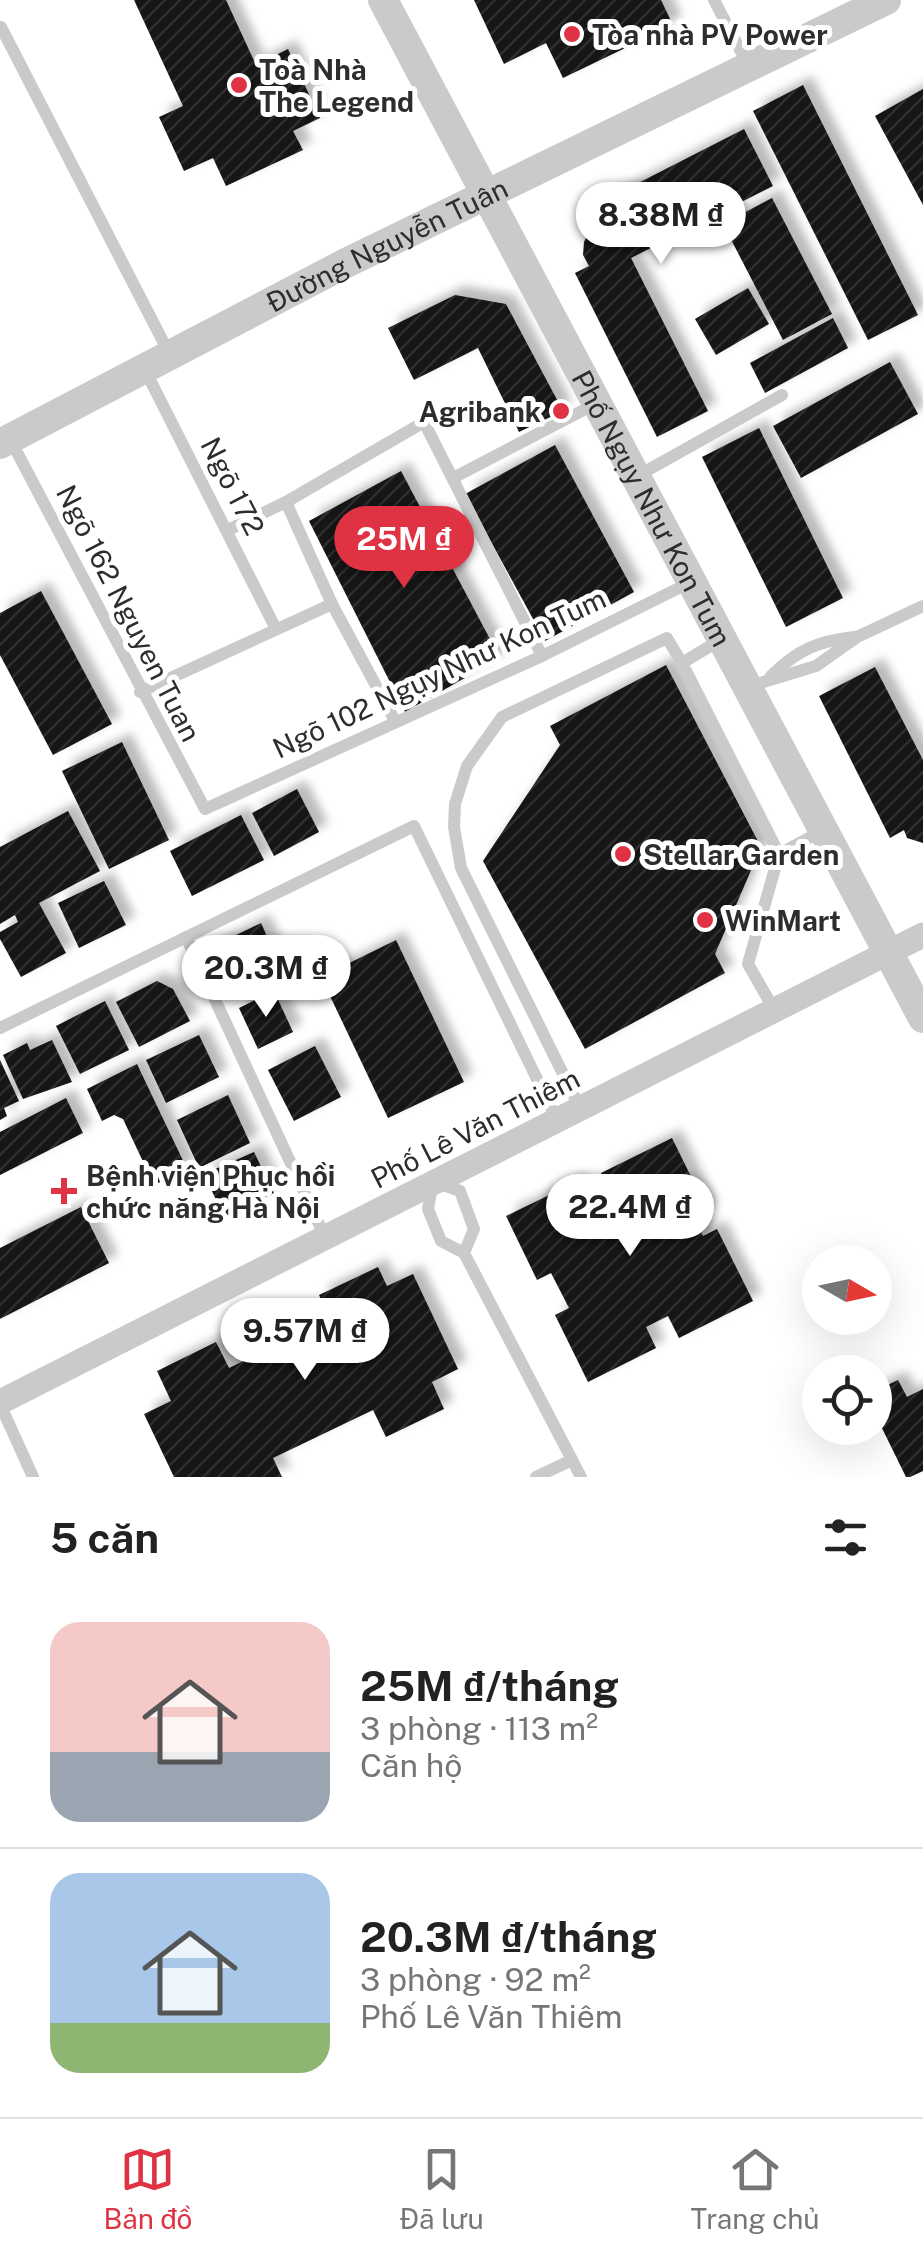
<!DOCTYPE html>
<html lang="vi">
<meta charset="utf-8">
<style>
:root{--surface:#fff;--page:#f6f6f6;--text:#222;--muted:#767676;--line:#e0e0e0;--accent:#df3344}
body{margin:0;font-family:"Public Sans",sans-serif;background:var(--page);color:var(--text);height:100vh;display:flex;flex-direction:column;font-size:38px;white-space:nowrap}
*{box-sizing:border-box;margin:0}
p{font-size:32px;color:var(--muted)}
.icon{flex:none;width:55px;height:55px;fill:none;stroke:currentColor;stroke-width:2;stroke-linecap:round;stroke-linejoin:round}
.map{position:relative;height:1477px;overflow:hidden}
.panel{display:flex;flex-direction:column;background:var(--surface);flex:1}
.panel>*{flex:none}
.needle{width:65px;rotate:99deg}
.controls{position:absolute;left:802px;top:1245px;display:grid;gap:20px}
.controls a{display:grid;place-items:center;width:90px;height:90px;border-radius:50%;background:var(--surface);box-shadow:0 10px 40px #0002;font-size:50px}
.price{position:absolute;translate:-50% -85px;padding:0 22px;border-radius:35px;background:#fff;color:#222;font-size:32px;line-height:65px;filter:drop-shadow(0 2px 5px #0008)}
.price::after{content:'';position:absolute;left:50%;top:60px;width:30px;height:22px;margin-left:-15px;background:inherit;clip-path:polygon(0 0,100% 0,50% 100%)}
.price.current{background:var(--accent);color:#fff}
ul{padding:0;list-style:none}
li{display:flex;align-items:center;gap:30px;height:250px;padding:0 50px}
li+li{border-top:2px solid var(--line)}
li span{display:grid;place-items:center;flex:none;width:280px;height:200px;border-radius:30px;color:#555}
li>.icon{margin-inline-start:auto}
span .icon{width:120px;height:120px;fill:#fffc;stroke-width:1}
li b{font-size:42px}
h2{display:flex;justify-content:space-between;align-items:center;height:120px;padding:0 50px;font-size:42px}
.dock{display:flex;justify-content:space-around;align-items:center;height:140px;border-top:2px solid var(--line);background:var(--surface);font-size:28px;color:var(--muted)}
.dock a{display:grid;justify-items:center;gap:5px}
.dock .current{color:var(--accent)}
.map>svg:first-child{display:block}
</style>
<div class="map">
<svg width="923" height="1477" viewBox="0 0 923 1477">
<defs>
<pattern id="building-hatch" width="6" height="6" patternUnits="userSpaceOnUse" patternTransform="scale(2.5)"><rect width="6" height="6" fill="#141414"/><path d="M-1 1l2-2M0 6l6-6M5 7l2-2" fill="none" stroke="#2e2e2e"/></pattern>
<filter id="shadow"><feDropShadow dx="9" dy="-9" stdDeviation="5" flood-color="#0004"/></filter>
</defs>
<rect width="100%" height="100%" fill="#fff"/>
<g fill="url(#building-hatch)" filter="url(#shadow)">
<polygon points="134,0 226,0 256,65 288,49 320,118 293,131 303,150 226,186 213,158 184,171 159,117 183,106"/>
<polygon points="474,0 661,0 673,25 563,78 546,43 504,64"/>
<polygon points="803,85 918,315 868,340 753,111"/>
<polygon points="923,89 923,205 875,116"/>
<polygon points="744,129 773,186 631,258 708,411 657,437 575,273 589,266 583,255 584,242 594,219 610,211 605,200"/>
<polygon points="772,198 832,314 783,340 723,224"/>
<polygon points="748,288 769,324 716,355 695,319"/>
<polygon points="455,295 506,304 563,411 519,432 478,348 414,380 388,328"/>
<polygon points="833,318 848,348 765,393 750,363"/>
<polygon points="890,362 918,414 801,478 773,426"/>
<polygon points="759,428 843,598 786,627 702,457"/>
<polygon points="555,445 634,592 545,641 465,494"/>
<polygon points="401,471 500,658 405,712 309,521"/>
<polygon points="41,591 112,724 53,755 0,655 0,613"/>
<polygon points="666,665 761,847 715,954 725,973 585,1049 483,861 560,745 550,726"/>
<polygon points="875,667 923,760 923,843 907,838 904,830 890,838 819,696"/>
<polygon points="122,742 169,840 109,869 62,771"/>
<polygon points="297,789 319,832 274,856 252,813"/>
<polygon points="68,811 100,871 39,903 66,953 21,977 0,939 0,932 18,922 15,915 0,924 0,847"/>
<polygon points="241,815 264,860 192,896 170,851"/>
<polygon points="104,881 126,925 79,948 58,903"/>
<polygon points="261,923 282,969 228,994 207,949"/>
<polygon points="396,940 464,1082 388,1118 321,977"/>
<polygon points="157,981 173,989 190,1021 139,1047 116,1002"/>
<polygon points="274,991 293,1032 258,1049 239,1008"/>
<polygon points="105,1001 129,1050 80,1074 56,1026"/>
<polygon points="199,1035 219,1077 166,1103 146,1060"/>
<polygon points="52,1040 72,1082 23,1099 3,1055 27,1043 30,1050"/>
<polygon points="315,1046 341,1097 294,1121 268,1070"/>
<polygon points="0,1060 19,1101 4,1108 7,1116 0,1120"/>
<polygon points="137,1064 187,1169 154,1185 123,1119 114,1115 102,1121 87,1089"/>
<polygon points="228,1095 250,1143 199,1168 177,1120"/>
<polygon points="66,1098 83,1133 0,1175 0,1132"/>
<polygon points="672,1138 708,1211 693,1218 703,1236 717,1229 753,1301 679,1338 668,1316 646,1327 656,1348 588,1382 555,1315 569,1308 551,1273 537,1280 506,1216 576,1182 586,1202 609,1191 601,1173"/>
<polygon points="254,1152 274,1193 224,1217 204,1174"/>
<polygon points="81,1207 109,1263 0,1319 0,1248"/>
<polygon points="378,1267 387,1286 413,1274 458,1369 432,1382 444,1409 386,1437 373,1410 273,1458 282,1477 174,1477 144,1414 171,1401 157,1371 216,1342 229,1368 330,1319 319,1295"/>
<polygon points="898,1380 907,1397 923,1389 923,1471 910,1477 906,1477 875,1414 875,1391"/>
</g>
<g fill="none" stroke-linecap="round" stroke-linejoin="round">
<g stroke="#cacaca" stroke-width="12">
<polyline points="714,0 748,65"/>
<polyline points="1,27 170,355"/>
<polyline points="145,370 276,629"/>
<polyline points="10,439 205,809 542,656 693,581"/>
<polyline points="639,475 782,395"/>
<polyline points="453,478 597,403"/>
<polyline points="286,502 332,604 395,721"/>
<polyline points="228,530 286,502 424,422 542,656"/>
<polyline points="722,639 682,663 779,854 748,964 775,1011"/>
<path d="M771,676C797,650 818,641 854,637"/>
<polyline points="750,686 816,666 857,637 923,606"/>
<polyline points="140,692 332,604"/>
<polyline points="779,854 822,831"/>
<polyline points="186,937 325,1237"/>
<polyline points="0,1028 414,826 557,1120"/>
<polyline points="580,1108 461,868 454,827 455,804 467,766 502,717 667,638 682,663"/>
<polyline points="464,1253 474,1229 460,1191 433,1181 428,1209 441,1241 464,1253 581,1477"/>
<polyline points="0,1404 33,1477"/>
<polyline points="536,1477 572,1460"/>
</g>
<polyline stroke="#cacaca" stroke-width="25" points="0,1402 923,935"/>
<g stroke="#cacaca" stroke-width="30">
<path id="s1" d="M383,0L923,1018"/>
<path id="s2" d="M0,444L346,263L886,0"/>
</g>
</g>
<g fill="#df3344" stroke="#fff" stroke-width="4">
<circle cx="572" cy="34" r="10"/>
<circle cx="239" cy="85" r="10"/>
<circle cx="561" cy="411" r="10"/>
<circle cx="623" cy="854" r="10"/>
<circle cx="705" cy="920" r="10"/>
<path d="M59 1176h10v10h10v10h-10v10h-10v-10h-10v-10h10z"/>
</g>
<g text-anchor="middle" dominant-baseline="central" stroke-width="10" stroke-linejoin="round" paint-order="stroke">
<g font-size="28" font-weight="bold" fill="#2d2d2d" stroke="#fff" text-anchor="start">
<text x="592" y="34">Tòa nhà PV Power</text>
<text x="259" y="69">Toà Nhà<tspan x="259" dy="32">The Legend</tspan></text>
<text x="541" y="411" text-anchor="end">Agribank</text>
<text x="643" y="854">Stellar Garden</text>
<text x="725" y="920">WinMart</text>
<text x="86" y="1175">Bệnh viện Phục hồi<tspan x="86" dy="32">chức năng Hà Nội</tspan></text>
</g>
<g font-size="28" fill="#2d2d2d" stroke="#fff">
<text stroke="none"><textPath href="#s2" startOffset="435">Đường Nguyễn Tuân</textPath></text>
<text transform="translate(233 486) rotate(63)">Ngõ 172</text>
<text stroke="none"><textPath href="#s1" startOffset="575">Phố Ngụy Như Kon Tum</textPath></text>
<text transform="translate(129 613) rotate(63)">Ngõ 162 Nguyen Tuan</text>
<text transform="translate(439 673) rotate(-25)">Ngõ 102 Ngụy Như Kon Tum</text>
<text transform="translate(475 1128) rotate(-27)">Phố Lê Văn Thiêm</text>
</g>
</g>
</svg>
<div class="controls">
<a><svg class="needle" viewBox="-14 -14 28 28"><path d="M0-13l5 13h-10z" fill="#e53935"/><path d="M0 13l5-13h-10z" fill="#767676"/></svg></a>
<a><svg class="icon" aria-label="locate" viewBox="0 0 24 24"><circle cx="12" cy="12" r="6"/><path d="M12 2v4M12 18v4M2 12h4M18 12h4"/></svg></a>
</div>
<b class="price" style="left:661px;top:267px">8.38M ₫</b>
<b class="price current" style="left:404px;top:591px">25M ₫</b>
<b class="price" style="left:266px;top:1020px">20.3M ₫</b>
<b class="price" style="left:630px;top:1259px">22.4M ₫</b>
<b class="price" style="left:305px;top:1383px">9.57M ₫</b>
</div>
<section class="panel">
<h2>5 căn<svg class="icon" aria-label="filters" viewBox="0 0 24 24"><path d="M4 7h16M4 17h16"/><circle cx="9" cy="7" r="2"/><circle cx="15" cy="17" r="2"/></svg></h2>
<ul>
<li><span style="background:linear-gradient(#f6c9c9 65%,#9aa5b1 0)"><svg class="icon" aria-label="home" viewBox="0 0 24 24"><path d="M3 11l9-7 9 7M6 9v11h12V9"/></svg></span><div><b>25M ₫/tháng</b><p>3 phòng · 113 m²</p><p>Căn hộ</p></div></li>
<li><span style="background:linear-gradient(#a9c7e8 75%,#8fb573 0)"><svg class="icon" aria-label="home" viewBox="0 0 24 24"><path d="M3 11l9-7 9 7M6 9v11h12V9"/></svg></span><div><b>20.3M ₫/tháng</b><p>3 phòng · 92 m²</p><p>Phố Lê Văn Thiêm</p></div></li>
</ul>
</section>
<nav class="dock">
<a class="current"><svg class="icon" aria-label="map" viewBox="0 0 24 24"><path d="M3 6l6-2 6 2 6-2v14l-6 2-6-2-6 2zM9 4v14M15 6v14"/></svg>Bản đồ</a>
<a><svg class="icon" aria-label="saved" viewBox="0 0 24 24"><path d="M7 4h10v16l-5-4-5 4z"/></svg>Đã lưu</a>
<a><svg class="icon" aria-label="home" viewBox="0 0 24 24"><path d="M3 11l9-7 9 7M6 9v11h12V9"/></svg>Trang chủ</a>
</nav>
